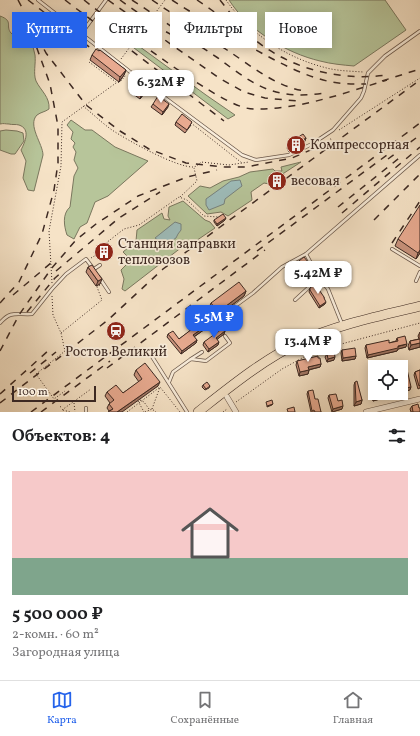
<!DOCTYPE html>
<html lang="ru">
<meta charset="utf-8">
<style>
:root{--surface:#fff;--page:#f2f2f2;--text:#202124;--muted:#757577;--line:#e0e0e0;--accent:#2563eb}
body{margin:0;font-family:Vollkorn,serif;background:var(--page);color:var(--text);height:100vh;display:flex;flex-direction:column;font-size:15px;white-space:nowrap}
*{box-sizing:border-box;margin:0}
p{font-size:13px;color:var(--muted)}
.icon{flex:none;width:22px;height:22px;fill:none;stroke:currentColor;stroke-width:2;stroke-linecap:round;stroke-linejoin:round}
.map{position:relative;height:412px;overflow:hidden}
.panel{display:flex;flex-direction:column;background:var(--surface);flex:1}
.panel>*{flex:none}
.guide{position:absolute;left:12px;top:12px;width:396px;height:36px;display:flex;gap:8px}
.buttons{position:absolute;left:368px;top:360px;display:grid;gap:8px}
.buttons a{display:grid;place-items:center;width:40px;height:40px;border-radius:0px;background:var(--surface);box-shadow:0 2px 10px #0003;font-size:20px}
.scale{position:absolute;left:12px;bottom:10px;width:84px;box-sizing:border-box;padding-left:4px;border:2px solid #3d2922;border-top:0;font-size:11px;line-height:14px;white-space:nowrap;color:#3d2922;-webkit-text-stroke:3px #f9eddb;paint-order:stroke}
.price{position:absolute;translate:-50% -34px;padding:0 9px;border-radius:8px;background:#fff;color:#222;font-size:13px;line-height:26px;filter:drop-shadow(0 1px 2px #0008)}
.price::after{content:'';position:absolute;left:50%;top:24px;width:12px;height:9px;margin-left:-6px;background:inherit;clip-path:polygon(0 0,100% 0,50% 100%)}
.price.active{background:var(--accent);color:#fff}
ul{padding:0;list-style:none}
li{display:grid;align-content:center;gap:8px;height:212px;padding:0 12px}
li+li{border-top:1px solid var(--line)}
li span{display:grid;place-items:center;height:124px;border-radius:0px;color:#555}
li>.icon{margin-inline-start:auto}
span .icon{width:72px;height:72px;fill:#fffc;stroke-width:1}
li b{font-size:17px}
h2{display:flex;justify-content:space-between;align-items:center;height:48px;padding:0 12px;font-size:17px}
.pill{padding:0 14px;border-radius:0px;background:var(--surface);box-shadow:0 2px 10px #0003;font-size:14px;line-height:36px}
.pill.active{background:var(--accent);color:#fff}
.dock{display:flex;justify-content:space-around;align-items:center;height:56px;border-top:1px solid var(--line);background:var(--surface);font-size:11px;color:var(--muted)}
.dock a{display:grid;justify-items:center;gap:2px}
.dock .active{color:var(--accent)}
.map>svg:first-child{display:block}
</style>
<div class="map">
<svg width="420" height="412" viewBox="0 0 420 412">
<rect width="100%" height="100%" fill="#f6e3c7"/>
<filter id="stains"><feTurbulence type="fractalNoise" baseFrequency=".005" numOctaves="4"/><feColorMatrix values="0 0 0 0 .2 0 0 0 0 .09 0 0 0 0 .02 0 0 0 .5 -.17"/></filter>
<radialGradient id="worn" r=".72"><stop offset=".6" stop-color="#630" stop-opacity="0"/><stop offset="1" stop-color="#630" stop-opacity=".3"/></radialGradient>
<g fill="#b7c59a" stroke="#7a775e">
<path d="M229,0H385L406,30L354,66C343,65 331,64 320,61C286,53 248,30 229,0Z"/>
<path d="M0,16C14,21 5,26 11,33C15,38 26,40 32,43C33,47 34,51 35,55C36,64 33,73 36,81C41,91 50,97 49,109C45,112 41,112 37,115C27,125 43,144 43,155L34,191L28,190L23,178L26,161L21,150C25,142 31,129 19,125C16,124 12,125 9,124C5,124 4,123 0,124Z"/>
<polygon points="99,17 206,95 235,115 228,119 97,20"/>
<path d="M71,120L85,130H92L115,147L148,161L108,196L95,202L87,223L80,227L74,239L67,235C64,226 62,214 70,207L74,176L78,168L74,160L76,152L73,147L75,143L71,139L73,132L67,125Z"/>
<polygon points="6,130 17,131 23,133 24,141 15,154 11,154 0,150 0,131"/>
<polygon points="301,162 281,175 269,184 264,183 251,192 252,200 228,216 221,212 207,214 188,196 200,186 210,188 223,181 239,177 250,172 273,169 275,171 282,171 281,167"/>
<polygon points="183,201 205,220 210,222 215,228 184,249 182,247 125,291 122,289 124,279 121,270 131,260 123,252 136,241 137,230 162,213 164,219 170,220 168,216 169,207"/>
</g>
<g fill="#9ebdbb" stroke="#77827e">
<polygon points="240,180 242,186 225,199 224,204 209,210 206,205 206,199 231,181"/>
<path d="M175,222L181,224V230L178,234L176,238C169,243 162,244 155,238Z"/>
</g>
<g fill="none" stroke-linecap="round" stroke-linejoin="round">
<g stroke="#6b584b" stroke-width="4">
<g id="service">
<polyline points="38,0 129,71 242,155 256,160 289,155 312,144 333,130 361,98 364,91 368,73 385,56 420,31"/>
<polyline points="81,34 106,0"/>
<polyline points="392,249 420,266"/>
<polyline points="94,269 100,265"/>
<polyline points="99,277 109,292"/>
<polyline points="416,281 420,272"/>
<polyline points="295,300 319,278"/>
<path d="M0,323C11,310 17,315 32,314L52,289L66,274L86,259L92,267"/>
<polyline points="212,323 253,293 282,267 306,254"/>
<polyline points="342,324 328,289 319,278 306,254 420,155"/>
<polyline points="151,355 187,412"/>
<polyline points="191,359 202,352"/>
<polyline points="169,382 173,372 191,359 206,361 230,343 225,336"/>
<polyline points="86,408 86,412"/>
</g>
</g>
<g stroke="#6b584b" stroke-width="6">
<g id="minor">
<polyline points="227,397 236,412"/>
<polyline points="366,412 420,399"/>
</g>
</g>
<g stroke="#3d2922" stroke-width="10">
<path id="trunk" d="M198,412C231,386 264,359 302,341C339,324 381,316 420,306"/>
</g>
<g stroke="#3d2922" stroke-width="1" stroke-dasharray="1 2" stroke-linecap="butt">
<path d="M226,0C249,33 285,57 323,67C336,71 350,71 363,72"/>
<polyline points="121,59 165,0"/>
<polyline points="89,62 116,82"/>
<path d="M83,106C93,114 102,123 112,130C127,140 177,168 194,167C197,166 199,164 201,162L229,165L249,162"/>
<polyline points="191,123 242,163"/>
<polyline points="339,130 420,78"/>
<polyline points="180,197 197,181 194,168"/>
<polyline points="96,255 94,252 106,243 124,229 139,225 179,197 187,200 204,216 218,217 219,219"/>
<polyline points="91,258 96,255 99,260 105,256 105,255"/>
<polyline points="52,283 49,231 61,166 62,122 116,83 120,82 126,75"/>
<polyline points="52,296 53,315 61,333 65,351 36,374 54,399 65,391"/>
<polyline points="212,316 214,315 213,313"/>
<polyline points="61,333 102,300 97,287 100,285"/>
<polyline points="140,400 144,402 149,409"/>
<polyline points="138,401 144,412"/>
<polyline points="236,402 282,369 315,351 420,323"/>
<polyline points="74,403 75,412"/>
<polyline points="60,407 62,406"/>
<polyline points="152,409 160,387"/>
<polyline points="62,410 91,389"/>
<polyline points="63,410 70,412"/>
<polyline points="127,412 160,387 180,412"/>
<polyline points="145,412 152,409 156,412"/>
<polyline points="223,412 227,409"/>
</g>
<use href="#service" stroke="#f9eddb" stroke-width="2.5"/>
<use href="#minor" stroke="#f9eddb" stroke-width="5"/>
<use href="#trunk" stroke="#f6e3c7" stroke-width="9"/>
<g stroke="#3d2922" stroke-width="1.5" stroke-dasharray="7 7" stroke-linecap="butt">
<polyline points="18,0 46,53 86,105 120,131 149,149 186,163 225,167 246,167 292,158 313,149 331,139"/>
<polyline points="28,0 92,49"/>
<polyline points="65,0 224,121"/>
<path d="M84,0C124,31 164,62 207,89C219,96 239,109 254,109C299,110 344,93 387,80"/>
<polyline points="108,0 219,78 244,92 265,98 298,101"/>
<polyline points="120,0 161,29 192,46"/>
<path d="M132,0C161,19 189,39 218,58C233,69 249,82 267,89C285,96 305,96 324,93"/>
<path d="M152,0C177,17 202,33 227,50C250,65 276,87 305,91"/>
<path d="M172,0C203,20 235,39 267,56C286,66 306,76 327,81C340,84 353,84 366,84"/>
<polyline points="197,0 213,11 235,34 240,37"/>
<path d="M220,0C228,10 236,21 245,31C282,67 337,82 387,75"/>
<polyline points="382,81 420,69"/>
<polyline points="388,159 420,135"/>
<polyline points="338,207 403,155"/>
<polyline points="342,213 420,147"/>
<polyline points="374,220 420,174"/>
<polyline points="392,243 420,201"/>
<polyline points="257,251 391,152"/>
<polyline points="56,271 119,218 160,192"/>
<polyline points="13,295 51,263"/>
<polyline points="0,303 19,282 42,234 54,190 58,163 58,126 50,84 35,43"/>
<polyline points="27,312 55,278 64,270"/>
<polyline points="0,351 19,315 51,269 76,240 96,224 138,196 187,177 217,170"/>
<polyline points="107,368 265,250"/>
<polyline points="30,373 56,352"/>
<polyline points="0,394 49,350"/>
<polyline points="0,403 108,320 163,269 420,80"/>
<polyline points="31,412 420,123"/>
<polyline points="41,412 110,361"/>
</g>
</g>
<g fill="#c8927c" stroke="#3d2922">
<polygon points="99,51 126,70 124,75 119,82 90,60 92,55"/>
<polygon points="130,88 147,88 146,91 140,99 129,91"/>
<polygon points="153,104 168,107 162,115 151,107"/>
<polygon points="176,122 191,125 185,133 175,125"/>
<polygon points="306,138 304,143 289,152 287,148 289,143"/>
<polygon points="214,220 225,220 217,226 214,222"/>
<polygon points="398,239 420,253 416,259 395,246"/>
<polygon points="96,251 112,251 100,259 96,252"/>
<polygon points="88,267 100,284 96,286 86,272"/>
<polygon points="291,267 312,267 310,272 297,282 289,272"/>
<polygon points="310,288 324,297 324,299 325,304 319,308 309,292"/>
<polygon points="246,291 244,296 216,317 209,308 211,303"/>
<polygon points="190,327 205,329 194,337 197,340 196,343 181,354 167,337 168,334 179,339 190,331 189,330"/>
<polygon points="225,331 224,334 217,339 218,345 208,352 203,345 204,342"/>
<polygon points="420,332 420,347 409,350 408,346 410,341 419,339 418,336"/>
<polygon points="397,338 406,347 398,349 397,351 367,358 365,348 366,345 389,343 396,341"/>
<polygon points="342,350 356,356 355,359 342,361 341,353"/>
<polygon points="327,354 334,360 327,362 325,357"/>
<polygon points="318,358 321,364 320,367 309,370 308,374 299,376 296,365 297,361"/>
<polygon points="136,370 158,386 109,411 107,408 109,404 110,403 105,396 107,392 123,393 139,382 134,375"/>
<polygon points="420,370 420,388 418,389 414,375 415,372"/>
<polygon points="355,382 362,400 361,404 354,406 354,385"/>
<polygon points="203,385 210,386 209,388 205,390 202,387"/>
<polygon points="370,385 381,396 380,399 373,401 369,388"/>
<polygon points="308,391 315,399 321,412 311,412 307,394"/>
<polygon points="329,395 338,401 342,409 332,412 328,398"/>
<polygon points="412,406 419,408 420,412 411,412 410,409"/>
</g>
<g fill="#a27765" stroke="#3d2922">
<polygon points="126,70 124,75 119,82 120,77"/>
<polygon points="147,88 146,91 140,99 141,96"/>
<polygon points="169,104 168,107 162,115 163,112"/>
<polygon points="306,138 304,143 289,152 291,147"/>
<polygon points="226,218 225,220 217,226 217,224"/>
<polygon points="112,249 112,251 100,259 100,257"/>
<polygon points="420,250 420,253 416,259 418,253"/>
<polygon points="312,267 310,272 297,282 298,278"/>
<polygon points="102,279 100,284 96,286 98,281"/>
<polygon points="246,291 244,296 216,317 218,312"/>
<polygon points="326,302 325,304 319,308 320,306"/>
<polygon points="206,326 205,329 192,338 193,335"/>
<polygon points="225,331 224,334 215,341 216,338"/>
<polygon points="197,340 196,343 181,354 182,351"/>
<polygon points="219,342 218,345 208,352 209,349"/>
<polygon points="420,343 420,347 409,350 411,345"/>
<polygon points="407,344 406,347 398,349 397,351 367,358 368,355"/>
<polygon points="356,356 355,359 342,361 343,358"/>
<polygon points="335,357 334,360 327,362 328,359"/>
<polygon points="321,364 320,367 307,370 308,367"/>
<polygon points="309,370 308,374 299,376 300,372"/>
<polygon points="160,382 158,386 122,412 117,412"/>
<polygon points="411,387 410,390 401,393 401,389"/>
<polygon points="392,393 400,393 391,396"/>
<polygon points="381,396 380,399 373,401 374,398"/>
<polygon points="362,400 361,404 354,406 356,402"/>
<polygon points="273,404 272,405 267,407 267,406"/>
<polygon points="343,406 342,409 332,412 333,409"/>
</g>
<g fill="#e8aa90" stroke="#3d2922">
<polygon points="96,49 99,51 100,50 126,70 120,77 92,55"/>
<polygon points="136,80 147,88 141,96 130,88"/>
<polygon points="158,96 169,104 163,112 153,104"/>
<polygon points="182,114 192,122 187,130 176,122"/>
<polygon points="303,134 306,138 291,147 289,143"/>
<polygon points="420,205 420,250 418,253 398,239"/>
<polygon points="223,214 226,218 217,224 214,220"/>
<polygon points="108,243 112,249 100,257 96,251"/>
<polygon points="304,257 312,267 298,278 291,267"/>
<polygon points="92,265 102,279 98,281 88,267"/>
<polygon points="239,282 246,291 218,312 211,303"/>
<polygon points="315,284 324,297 324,298 326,302 320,306 310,290 310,288"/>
<polygon points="201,319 206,326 193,335 197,340 182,351 168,334 173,331 179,339 192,329 190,327"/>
<polygon points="223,328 225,331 216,338 219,342 209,349 204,342"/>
<polygon points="405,336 407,344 398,346 398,348 368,355 366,345 389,340 389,343 398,341 397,338"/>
<polygon points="420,339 420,343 411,345 410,341"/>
<polygon points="355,348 356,356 343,358 342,350"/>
<polygon points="334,351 335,357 328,359 327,354"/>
<polygon points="318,356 318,358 320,358 321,364 308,367 309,370 300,372 297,361"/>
<polygon points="145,363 160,382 117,412 108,412 113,409 109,404 114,400 107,392 116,385 123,393 142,379 136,370"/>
<polygon points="406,365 411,387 401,389 401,375 402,375 401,372 401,367 400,367"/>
<polygon points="420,370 420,385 419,386 415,372"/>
<polygon points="357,381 362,400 356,402 355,382"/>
<polygon points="207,382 210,386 206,389 203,385"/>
<polygon points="375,384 375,393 380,393 381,396 374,398 370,385"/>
<polygon points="313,390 315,399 318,399 321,412 315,412 314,410 312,411 308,391"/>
<polygon points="336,394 338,401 342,400 343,406 333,409 329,395"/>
<polygon points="272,400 273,404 267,406 266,402"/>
<polygon points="418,404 419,408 420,408 420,412 413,412 412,406"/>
<polygon points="294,407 295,412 288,412 287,409"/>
</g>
<defs>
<g id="building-disc" transform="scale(1)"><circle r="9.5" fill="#8f2418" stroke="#f9eddb"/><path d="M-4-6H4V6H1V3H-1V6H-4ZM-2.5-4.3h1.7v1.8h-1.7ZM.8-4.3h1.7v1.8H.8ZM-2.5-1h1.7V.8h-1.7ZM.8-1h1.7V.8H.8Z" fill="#fff"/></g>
<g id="station-disc" transform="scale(1)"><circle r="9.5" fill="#8f2418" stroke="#f9eddb"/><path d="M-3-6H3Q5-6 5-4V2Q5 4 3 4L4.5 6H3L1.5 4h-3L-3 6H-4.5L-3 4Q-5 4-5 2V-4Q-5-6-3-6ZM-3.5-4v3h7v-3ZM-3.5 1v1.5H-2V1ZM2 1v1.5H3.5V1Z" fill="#fff"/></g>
</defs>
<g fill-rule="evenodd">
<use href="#building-disc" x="296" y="145"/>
<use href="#building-disc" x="277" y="181"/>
<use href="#building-disc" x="104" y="252"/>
<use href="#station-disc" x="116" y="331"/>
</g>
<g text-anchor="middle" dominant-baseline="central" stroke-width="3.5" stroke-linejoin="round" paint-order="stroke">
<g font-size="14" fill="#3d2922" stroke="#f9eddb" text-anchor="start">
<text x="310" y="145">Компрессорная</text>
<text x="291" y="181">весовая</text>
<text x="118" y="244">Станция заправки<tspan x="118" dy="16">тепловозов</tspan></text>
<text x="116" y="352" text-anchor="middle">Ростов Великий</text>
</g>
</g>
<rect width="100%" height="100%" filter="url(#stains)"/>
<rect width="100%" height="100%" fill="url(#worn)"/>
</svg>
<div class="buttons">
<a><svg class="icon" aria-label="locate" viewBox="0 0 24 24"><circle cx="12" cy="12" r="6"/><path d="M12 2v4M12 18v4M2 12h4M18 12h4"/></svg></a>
</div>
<div class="scale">100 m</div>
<b class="price" style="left:161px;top:104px">6.32M ₽</b>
<b class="price" style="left:318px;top:295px">5.42M ₽</b>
<b class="price active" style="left:214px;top:339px">5.5M ₽</b>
<b class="price" style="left:308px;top:363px">13.4M ₽</b>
<div class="guide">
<a class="pill active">Купить</a>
<a class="pill">Снять</a>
<a class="pill">Фильтры</a>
<a class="pill">Новое</a>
</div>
</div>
<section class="panel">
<h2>Объектов: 4<svg class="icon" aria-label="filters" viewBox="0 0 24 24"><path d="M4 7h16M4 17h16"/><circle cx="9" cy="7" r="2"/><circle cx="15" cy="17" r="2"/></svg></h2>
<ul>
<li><span style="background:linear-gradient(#f6c9c9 70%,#7fa58c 0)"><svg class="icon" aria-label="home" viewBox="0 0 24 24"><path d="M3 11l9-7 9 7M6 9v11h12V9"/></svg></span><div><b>5 500 000 ₽</b><p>2-комн. · 60 m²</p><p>Загородная улица</p></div></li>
</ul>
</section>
<nav class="dock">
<a class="active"><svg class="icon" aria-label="map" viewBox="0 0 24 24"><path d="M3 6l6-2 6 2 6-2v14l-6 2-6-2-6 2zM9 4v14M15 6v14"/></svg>Карта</a>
<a><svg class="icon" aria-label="saved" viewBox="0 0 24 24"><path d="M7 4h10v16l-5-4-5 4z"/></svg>Сохранённые</a>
<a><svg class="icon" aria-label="home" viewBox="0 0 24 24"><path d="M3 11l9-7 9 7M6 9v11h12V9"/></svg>Главная</a>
</nav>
